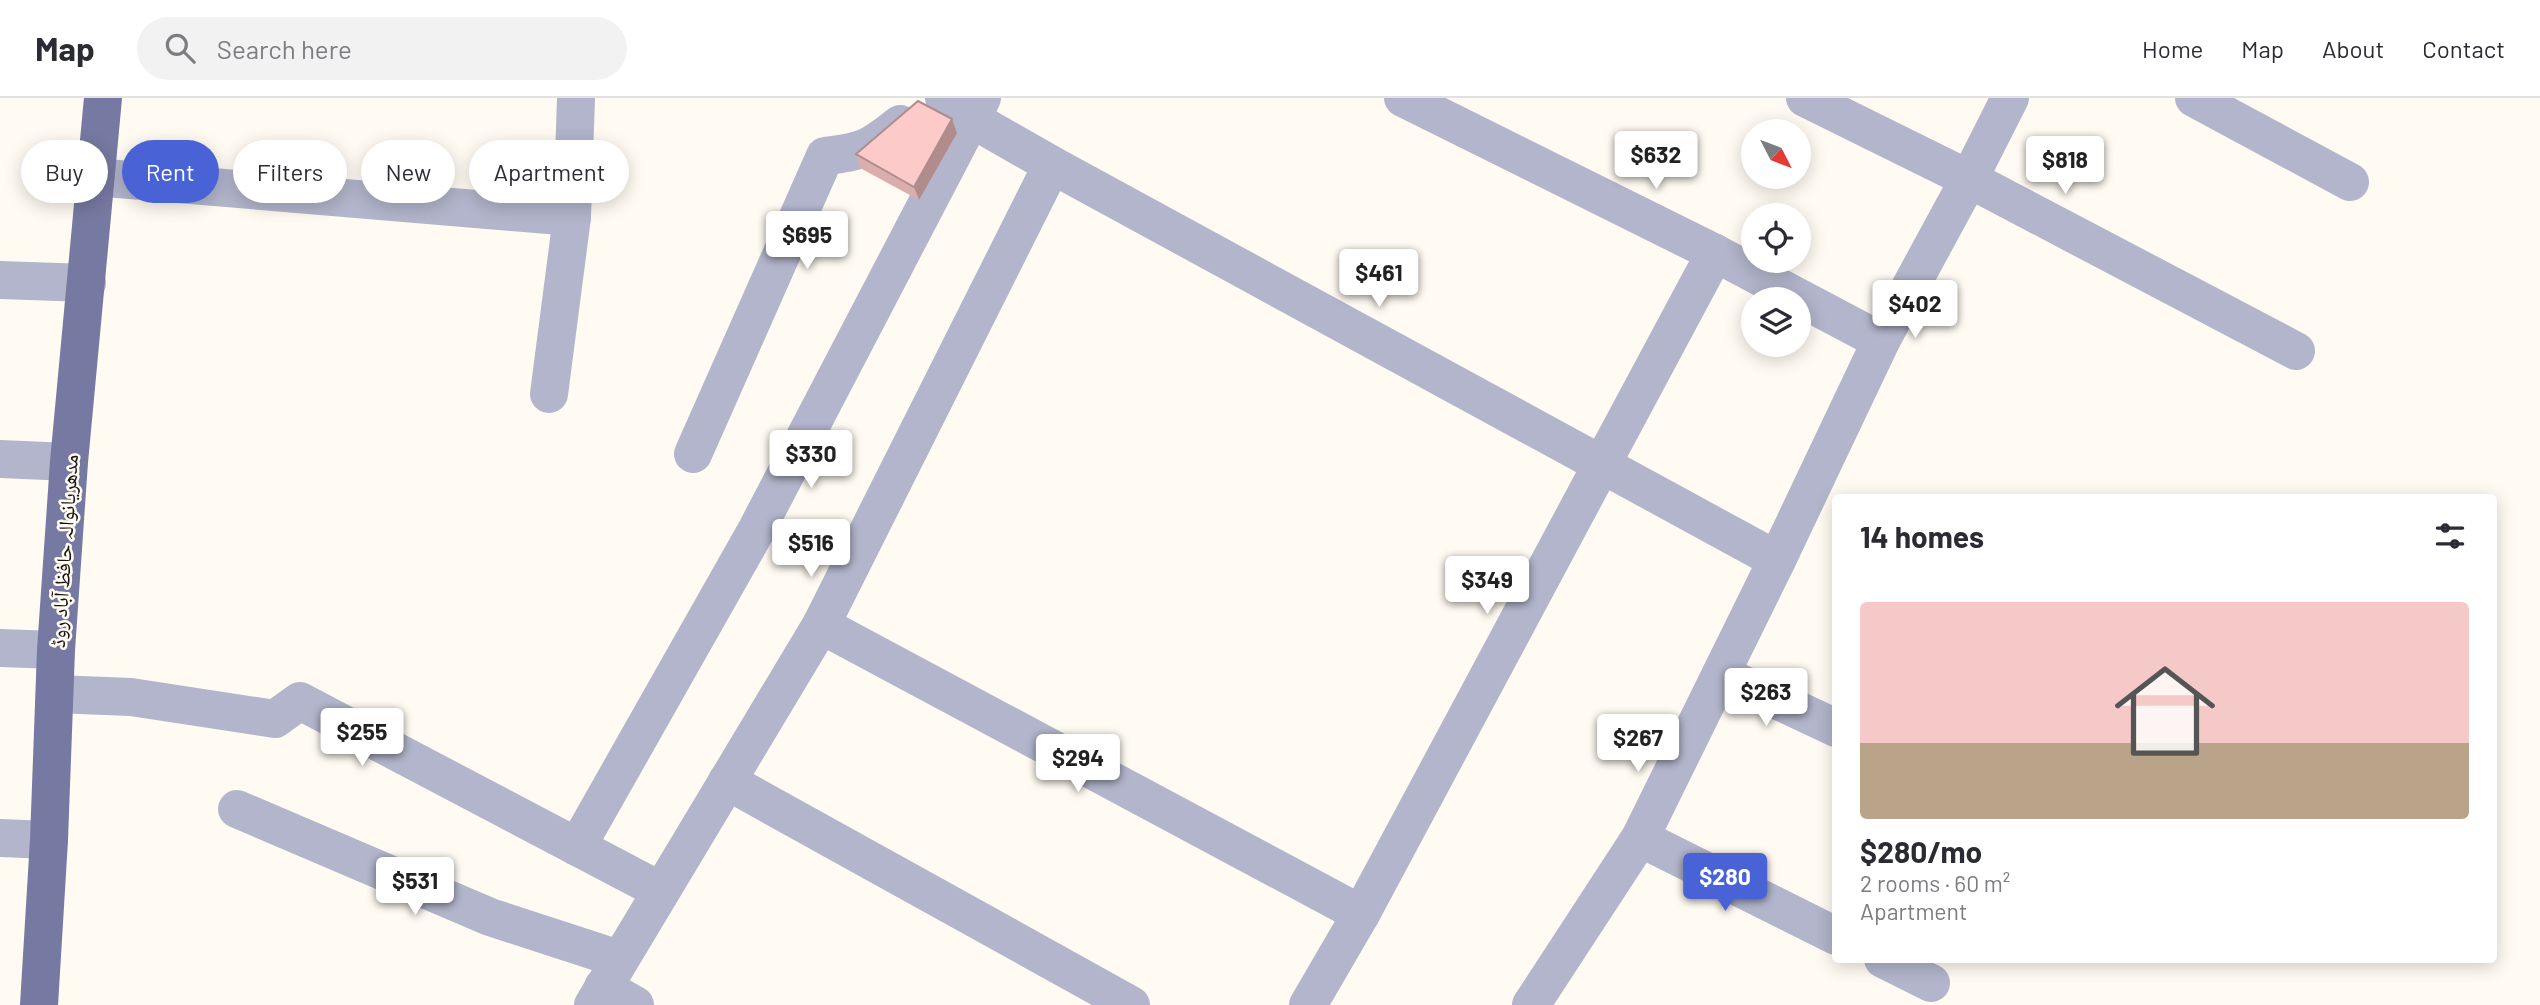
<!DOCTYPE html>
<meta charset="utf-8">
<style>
:root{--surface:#fff;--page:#f2f2f3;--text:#2b2b33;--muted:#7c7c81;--line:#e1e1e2;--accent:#4963d7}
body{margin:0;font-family:Barlow,"Noto Naskh Arabic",sans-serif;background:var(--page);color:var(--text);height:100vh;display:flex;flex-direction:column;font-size:26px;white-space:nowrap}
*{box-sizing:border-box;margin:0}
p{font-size:23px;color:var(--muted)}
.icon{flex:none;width:38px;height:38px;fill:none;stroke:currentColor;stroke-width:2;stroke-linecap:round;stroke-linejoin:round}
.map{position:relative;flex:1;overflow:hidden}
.side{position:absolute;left:1832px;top:396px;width:665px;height:469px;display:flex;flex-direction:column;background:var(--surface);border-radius:7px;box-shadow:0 4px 18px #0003}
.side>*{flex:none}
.top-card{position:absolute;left:21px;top:42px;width:665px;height:63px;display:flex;gap:14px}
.needle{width:46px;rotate:132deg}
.fabs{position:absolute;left:1741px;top:21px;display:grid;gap:14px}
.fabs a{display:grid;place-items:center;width:70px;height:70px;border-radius:50%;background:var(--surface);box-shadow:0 4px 18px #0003;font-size:35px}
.price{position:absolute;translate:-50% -60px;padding:0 16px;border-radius:7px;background:#fff;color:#222;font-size:23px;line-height:46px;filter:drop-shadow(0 2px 4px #0008)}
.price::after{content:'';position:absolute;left:50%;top:42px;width:21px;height:16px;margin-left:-10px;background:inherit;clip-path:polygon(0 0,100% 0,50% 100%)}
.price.current{background:var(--accent);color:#fff}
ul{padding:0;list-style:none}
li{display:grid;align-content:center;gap:14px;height:371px;padding:0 28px}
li+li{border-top:2px solid var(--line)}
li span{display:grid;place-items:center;height:217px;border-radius:7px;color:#555}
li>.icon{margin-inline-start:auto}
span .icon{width:126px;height:126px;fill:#fffc;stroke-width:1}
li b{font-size:30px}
h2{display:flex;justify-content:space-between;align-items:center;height:84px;padding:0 28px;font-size:30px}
.pill{padding:0 24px;border-radius:32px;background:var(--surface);box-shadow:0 4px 18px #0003;font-size:24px;line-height:63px}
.pill.current{background:var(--accent);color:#fff}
header{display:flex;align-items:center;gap:42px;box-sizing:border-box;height:98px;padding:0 35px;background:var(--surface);border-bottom:2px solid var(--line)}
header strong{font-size:33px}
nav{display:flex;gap:38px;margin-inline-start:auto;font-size:24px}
.search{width:490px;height:63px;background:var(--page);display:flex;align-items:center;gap:18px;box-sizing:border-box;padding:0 24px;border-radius:38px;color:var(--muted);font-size:26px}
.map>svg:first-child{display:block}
</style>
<header>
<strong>Map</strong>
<div class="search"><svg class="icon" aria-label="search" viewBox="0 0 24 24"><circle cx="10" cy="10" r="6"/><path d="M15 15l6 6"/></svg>Search here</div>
<nav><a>Home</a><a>Map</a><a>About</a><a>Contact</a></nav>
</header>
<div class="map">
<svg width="2540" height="907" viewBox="0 0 2540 907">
<rect width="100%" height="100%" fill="#fffbf2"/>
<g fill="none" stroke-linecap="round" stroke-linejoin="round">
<g stroke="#b2b5cb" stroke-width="38">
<polyline points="944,0 954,11 1052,67 1777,462"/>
<polyline points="1403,0 1715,155 1881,243"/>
<polyline points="1805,0 1969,81 2296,253"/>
<polyline points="2194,0 2350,84"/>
<polyline points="94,79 572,119"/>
<polyline points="0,182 87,185"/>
<polyline points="549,296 572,119 576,0"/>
<path d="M693,356L825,58C863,54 870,50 900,26"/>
<polyline points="0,361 69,364"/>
<polyline points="821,527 1361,816"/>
<polyline points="0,550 56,552"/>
<polyline points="1721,576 1836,630"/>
<polyline points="55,596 131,599 275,621 300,603 661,793"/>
<polyline points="727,683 1131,907"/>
<polyline points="237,711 490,819 619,861"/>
<polyline points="0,740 49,742"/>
<polyline points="1640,740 1836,838"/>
<polyline points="577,749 757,431 982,0"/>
<polyline points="1883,861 1931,885"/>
<polyline points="603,889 635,907"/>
<polyline points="593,907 821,527 1052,67"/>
<polyline points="1308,907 1361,816 1715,155"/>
<polyline points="1531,907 1640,740 1777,462 1881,243 1969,81 2010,0"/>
</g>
<polyline stroke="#767aa2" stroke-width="38" points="39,907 49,742 56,552 69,364 103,0"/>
</g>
<polygon fill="#d9aeac" points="952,21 957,35 919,102 860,70 856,56"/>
<polygon fill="#b08d8c" points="952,21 957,35 919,102 914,89"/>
<polygon fill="#fccac8" stroke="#b08d8c" stroke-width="2" points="918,3 952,21 914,89 856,56"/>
<g text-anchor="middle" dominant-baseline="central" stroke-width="5" stroke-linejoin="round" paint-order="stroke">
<g font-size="21" fill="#171510" stroke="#fffbf2">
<text transform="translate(63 453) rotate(-86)">مدھریانوالہ حافظ آباد روڈ</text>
</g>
</g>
</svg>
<div class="fabs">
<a><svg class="needle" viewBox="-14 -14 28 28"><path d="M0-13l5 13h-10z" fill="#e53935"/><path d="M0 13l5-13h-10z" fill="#7c7c81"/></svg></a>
<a><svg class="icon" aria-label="locate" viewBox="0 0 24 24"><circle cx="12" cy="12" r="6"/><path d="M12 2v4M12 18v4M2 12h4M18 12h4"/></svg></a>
<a><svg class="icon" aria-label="layers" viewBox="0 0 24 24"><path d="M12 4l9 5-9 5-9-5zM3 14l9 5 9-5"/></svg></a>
</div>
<b class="price" style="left:1656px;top:93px">$632</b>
<b class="price" style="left:2065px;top:98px">$818</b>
<b class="price" style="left:807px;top:173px">$695</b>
<b class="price" style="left:1379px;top:211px">$461</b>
<b class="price" style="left:1915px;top:242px">$402</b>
<b class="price" style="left:811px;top:392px">$330</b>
<b class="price" style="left:811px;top:481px">$516</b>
<b class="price" style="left:1487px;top:518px">$349</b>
<b class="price" style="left:1766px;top:630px">$263</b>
<b class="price" style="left:362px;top:670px">$255</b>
<b class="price" style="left:1638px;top:676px">$267</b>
<b class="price" style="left:1078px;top:696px">$294</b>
<b class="price current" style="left:1725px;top:815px">$280</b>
<b class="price" style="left:415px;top:819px">$531</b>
<div class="top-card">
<a class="pill">Buy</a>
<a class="pill current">Rent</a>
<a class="pill">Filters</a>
<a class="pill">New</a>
<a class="pill">Apartment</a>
</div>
<section class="side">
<h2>14 homes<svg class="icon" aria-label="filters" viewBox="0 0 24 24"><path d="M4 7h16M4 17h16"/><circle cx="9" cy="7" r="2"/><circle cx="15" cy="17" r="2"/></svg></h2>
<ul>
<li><span style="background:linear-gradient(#f6c9c9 65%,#b9a48a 0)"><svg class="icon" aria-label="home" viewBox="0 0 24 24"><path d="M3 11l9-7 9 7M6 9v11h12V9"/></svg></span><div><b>$280/mo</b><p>2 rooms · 60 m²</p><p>Apartment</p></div></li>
</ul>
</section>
</div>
